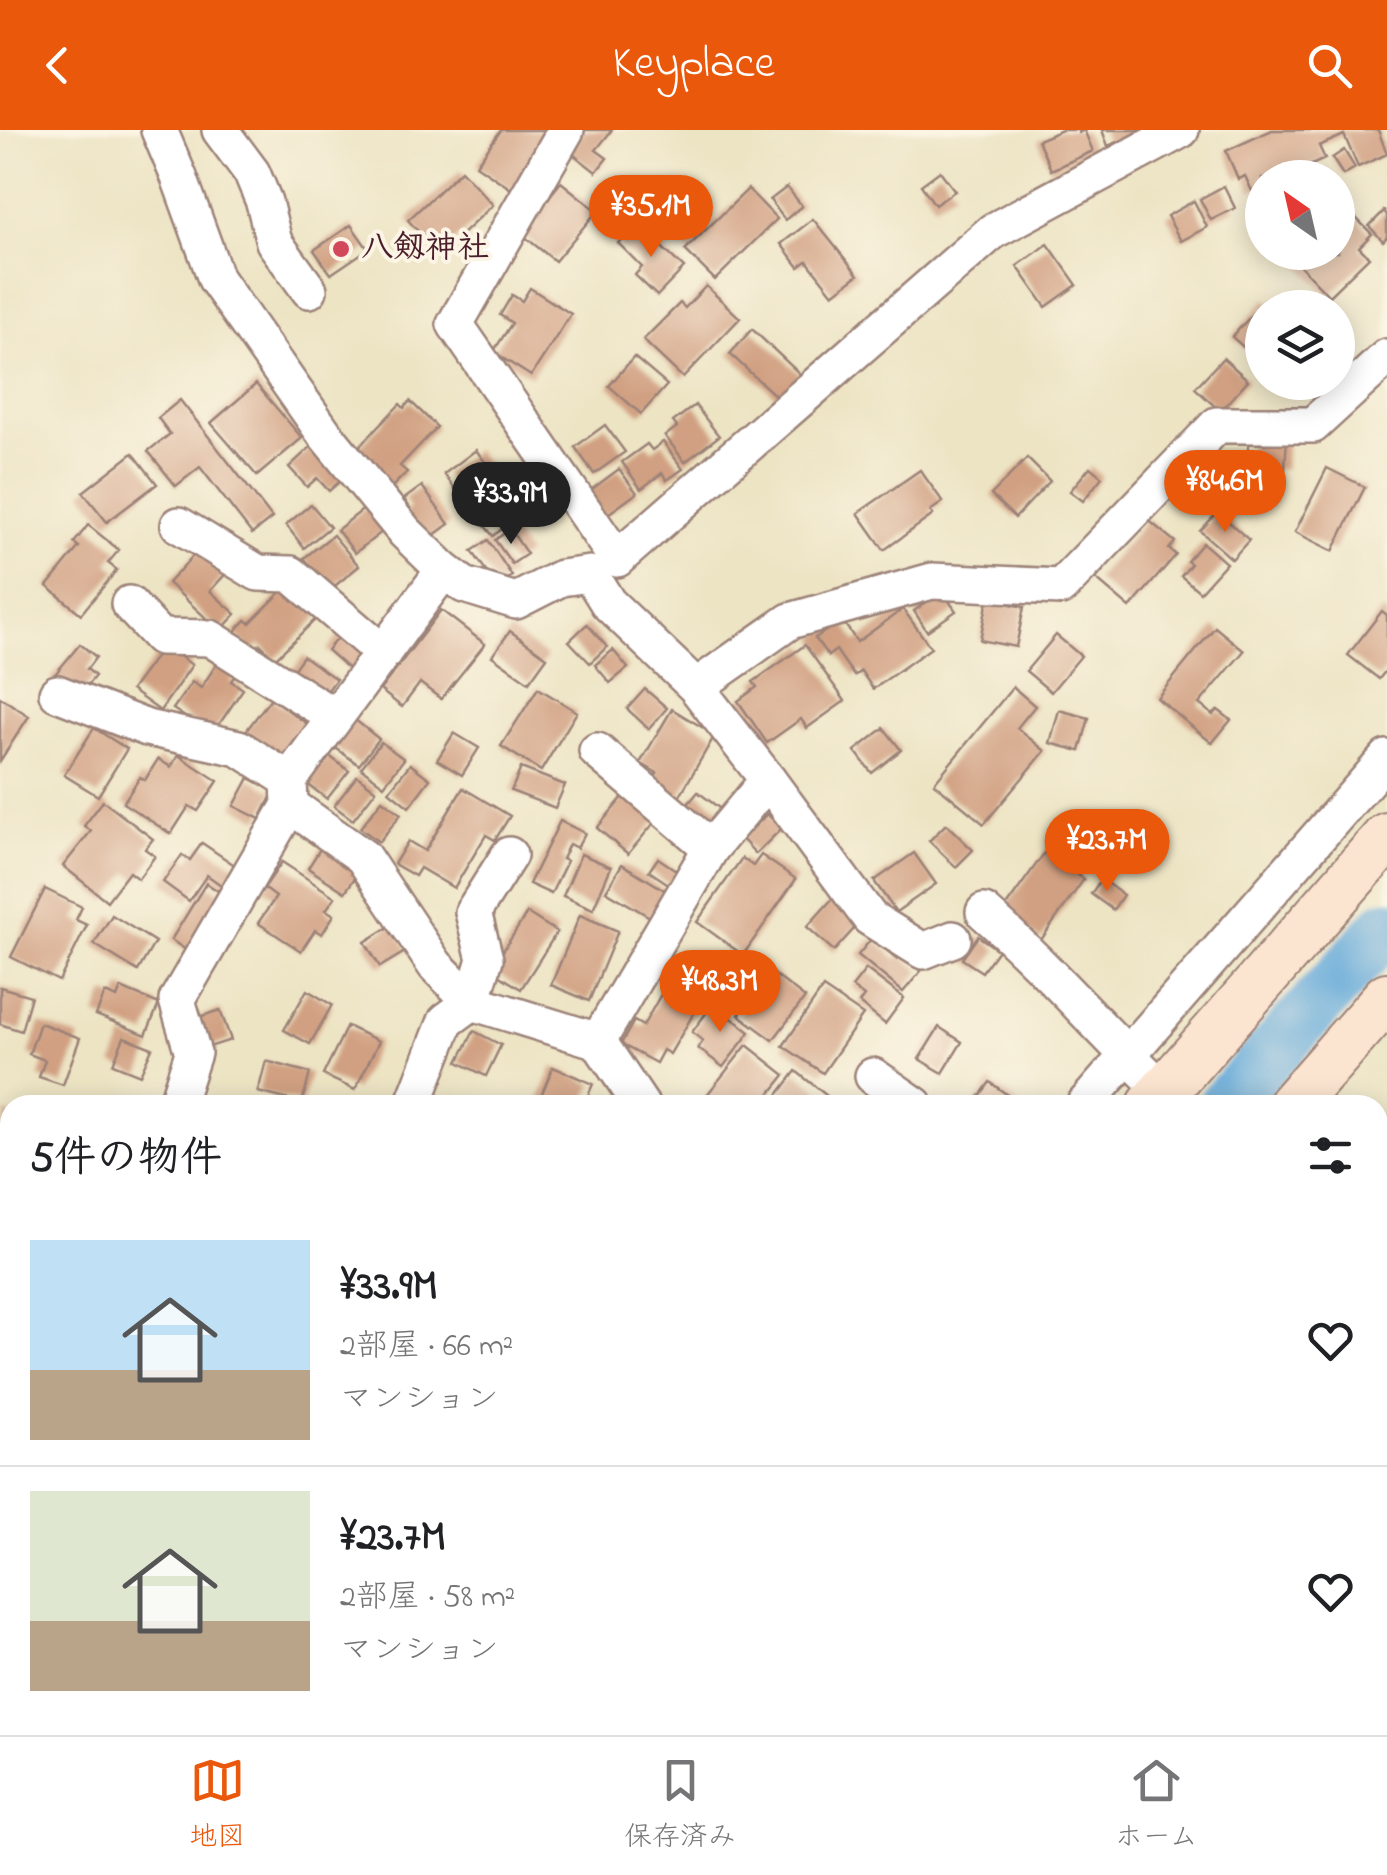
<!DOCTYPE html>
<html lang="ja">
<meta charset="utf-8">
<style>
:root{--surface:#fff;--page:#f6f6f6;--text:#202124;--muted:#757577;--line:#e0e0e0;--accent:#ea580c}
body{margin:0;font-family:"Indie Flower","Klee One",sans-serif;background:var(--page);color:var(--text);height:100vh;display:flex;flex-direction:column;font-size:38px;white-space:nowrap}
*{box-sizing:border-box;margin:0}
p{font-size:32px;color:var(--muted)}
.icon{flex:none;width:55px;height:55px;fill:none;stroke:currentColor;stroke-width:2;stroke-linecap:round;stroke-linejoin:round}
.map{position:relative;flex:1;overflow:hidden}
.details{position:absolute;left:0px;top:965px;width:1388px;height:640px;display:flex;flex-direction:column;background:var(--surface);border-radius:30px 30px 0 0;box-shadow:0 5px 25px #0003}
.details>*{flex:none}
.needle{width:65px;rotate:326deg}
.controls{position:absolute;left:1245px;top:30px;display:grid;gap:20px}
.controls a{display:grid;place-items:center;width:110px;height:110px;border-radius:50%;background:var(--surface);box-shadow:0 5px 25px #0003;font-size:50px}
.price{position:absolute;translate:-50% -85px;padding:0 22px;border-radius:35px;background:var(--accent);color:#fff;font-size:32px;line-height:65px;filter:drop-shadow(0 2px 5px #0008)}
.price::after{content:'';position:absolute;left:50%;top:60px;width:30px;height:22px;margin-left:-15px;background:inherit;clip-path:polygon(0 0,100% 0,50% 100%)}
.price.selected{background:#222;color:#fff}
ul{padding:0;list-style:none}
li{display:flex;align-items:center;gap:30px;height:250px;padding:0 30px}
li+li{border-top:2px solid var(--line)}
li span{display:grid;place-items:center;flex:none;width:280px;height:200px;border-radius:0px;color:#555}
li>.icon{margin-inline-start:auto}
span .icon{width:120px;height:120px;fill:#fffc;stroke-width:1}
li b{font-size:42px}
h2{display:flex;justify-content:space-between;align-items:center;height:120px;padding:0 30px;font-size:42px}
header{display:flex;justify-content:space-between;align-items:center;height:130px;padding:0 30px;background:var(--accent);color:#fff;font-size:45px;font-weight:600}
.menu{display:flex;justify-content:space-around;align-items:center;height:140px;border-top:2px solid var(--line);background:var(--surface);font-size:28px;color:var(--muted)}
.menu a{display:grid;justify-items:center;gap:5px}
.menu .selected{color:var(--accent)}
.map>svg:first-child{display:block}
</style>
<header><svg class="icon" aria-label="back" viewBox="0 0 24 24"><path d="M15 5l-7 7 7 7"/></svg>Keyplace<svg class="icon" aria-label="search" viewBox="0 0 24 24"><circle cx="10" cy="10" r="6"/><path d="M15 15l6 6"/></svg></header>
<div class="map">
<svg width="1387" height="1605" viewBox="0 0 1387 1605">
<rect width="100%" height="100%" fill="#fcf5e5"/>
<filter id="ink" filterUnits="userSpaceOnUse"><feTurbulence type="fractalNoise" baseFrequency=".01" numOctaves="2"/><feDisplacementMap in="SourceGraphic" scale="20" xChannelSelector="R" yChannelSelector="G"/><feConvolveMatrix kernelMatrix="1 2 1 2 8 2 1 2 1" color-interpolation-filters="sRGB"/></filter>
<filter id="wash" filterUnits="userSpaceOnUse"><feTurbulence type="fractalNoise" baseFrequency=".0048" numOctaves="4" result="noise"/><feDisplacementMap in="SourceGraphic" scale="40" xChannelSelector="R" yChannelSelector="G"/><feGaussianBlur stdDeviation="2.25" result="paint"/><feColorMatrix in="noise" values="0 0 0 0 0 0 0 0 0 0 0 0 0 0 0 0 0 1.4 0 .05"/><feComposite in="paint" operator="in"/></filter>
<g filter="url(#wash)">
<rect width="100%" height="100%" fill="#ede4c4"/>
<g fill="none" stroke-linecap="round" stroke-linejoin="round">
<g stroke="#63a9d9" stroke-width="55">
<polyline points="1225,975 1387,797"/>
<polyline points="478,1605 498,1595"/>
</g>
</g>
<g id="blocks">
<g fill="#d1a082">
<polygon points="501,0 557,0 514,61 476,35"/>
<polygon points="585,0 612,0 596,20 607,28 596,42 569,21"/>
<polygon points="1062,0 1078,0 1079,3 1084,0 1093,21 1051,40 1038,10"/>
<polygon points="1102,0 1148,0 1108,16"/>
<polygon points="1272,0 1378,0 1387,24 1358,37 1344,5 1319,16 1325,29 1283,48 1262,48 1262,57 1252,61 1245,46 1238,49 1226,21"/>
<polygon points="1344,20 1355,38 1343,45 1332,28"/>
<polygon points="461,40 493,75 440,125 408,90"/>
<polygon points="940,41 955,61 935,75 921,55"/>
<polygon points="561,52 597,81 555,131 520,103"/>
<polygon points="1224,56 1235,78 1211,90 1200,69"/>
<polygon points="787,57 802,76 785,90 770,70"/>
<polygon points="748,59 777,89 715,150 685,120"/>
<polygon points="1194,71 1207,97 1181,111 1167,86"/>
<polygon points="1347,79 1372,104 1359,117 1369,127 1329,166 1295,130 1303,122 1338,122 1338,89"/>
<polygon points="1384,81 1387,85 1387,107 1383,111 1369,96"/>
<polygon points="813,89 858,145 833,164 807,131 799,137 781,114"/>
<polygon points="637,94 684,138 657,166 635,145 642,137 618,113"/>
<polygon points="351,95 368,119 331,144 314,120"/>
<polygon points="1048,114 1077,155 1046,177 1017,136"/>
<polygon points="706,156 740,188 683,248 643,210 680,173 685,178"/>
<polygon points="530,158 571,184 531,246 493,222 512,193 500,185 512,165 522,171"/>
<polygon points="1266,169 1275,178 1262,178 1262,211 1251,224 1232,207"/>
<polygon points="752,199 802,246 779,269 730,224"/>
<polygon points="634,227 667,255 641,284 609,256"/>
<polygon points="1223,228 1248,250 1220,281 1195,258"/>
<polygon points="256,254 302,308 257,346 211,293"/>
<polygon points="180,270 272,388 252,404 200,337 176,356 148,321 170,304 158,288"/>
<polygon points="410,271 437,297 400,336 407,342 390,359 355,321 400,274 404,278"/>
<polygon points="695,275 719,306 685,332 665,306 677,297 673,292"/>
<polygon points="605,295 625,322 594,344 575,317"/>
<polygon points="1249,305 1287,307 1285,339 1247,337"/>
<polygon points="317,311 347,345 329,361 317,348 307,357 289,337"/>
<polygon points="663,312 683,339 667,350 662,343 641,359 622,332 647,314 652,320"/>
<polygon points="476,320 491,340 459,364 444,344"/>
<polygon points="133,323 157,354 107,392 83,362"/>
<polygon points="1027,328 1050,351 1015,388 991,365"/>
<polygon points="1090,337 1102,347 1083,371 1070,361"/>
<polygon points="1327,338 1365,357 1333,421 1295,402"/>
<polygon points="619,339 637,363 601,389 583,366"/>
<polygon points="920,340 943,372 930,381 933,385 884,420 858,383"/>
<polygon points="496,346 524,382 493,406 465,371"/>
<polygon points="422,356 449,394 426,411 405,382 410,378 404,369"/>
<polygon points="311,374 330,397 304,418 286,395"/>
<polygon points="370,374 388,397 355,423 337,400"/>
<polygon points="1218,382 1249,410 1232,429 1200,401"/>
<polygon points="1147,389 1175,412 1169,419 1176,425 1130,478 1096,449"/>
<polygon points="88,395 119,420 108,433 117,440 81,484 47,456 79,417 74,413"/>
<polygon points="510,399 527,424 512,434 495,410"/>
<polygon points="333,405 359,436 330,460 304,428"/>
<polygon points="488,410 512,446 497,456 472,421"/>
<polygon points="1203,413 1226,433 1200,462 1181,446 1191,434 1187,431"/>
<polygon points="204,414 231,438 210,461 236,484 220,501 168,453"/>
<polygon points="288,455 319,486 275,529 260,514 252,522 233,503 246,490 250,493"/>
<polygon points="942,461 956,481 927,501 914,481"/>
<polygon points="988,469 1024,477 1016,517 980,510"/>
<polygon points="903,479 931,518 873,559 861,541 854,546 836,520 828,526 815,508 842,490 857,512"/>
<polygon points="441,480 485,514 441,569 420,553 402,577 380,560"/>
<polygon points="1382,481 1387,485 1387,539 1379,549 1348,525"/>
<polygon points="587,494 607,517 590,533 569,511"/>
<polygon points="1215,497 1244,521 1199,574 1213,585 1218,580 1231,590 1212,613 1157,568"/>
<polygon points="343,501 371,524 354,544 327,520"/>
<polygon points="510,501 547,527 529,552 492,526"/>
<polygon points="1056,505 1081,526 1051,562 1026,541"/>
<polygon points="80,514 96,527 87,539 95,546 76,569 51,549"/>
<polygon points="164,515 192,535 160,581 131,560"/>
<polygon points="805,515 845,571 807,598 801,589 767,613 738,571 757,557 753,552"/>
<polygon points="613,520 628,538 610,553 595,535"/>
<polygon points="303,526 336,549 319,573 286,550"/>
<polygon points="220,529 237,541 231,551 243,559 212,605 173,579 192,552 201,558"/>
<polygon points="1013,557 1035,576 1017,598 1045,621 984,694 934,653"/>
<polygon points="538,558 577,582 541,641 501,616"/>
<polygon points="645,559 667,578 649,599 627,579"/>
<polygon points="0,567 29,586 0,631"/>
<polygon points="271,568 310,596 285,630 246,601"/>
<polygon points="672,579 715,605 678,669 650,652 657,643 640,633"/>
<polygon points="1059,580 1089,588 1080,621 1050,613"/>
<polygon points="354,589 379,609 359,635 333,616"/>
<polygon points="94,598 127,619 98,666 64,645"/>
<polygon points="884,598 901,620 872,643 855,621"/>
<polygon points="454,603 479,618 462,645 437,630"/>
<polygon points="381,612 404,629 384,655 361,638"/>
<polygon points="178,625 218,651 198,681 189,676 171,704 123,673 140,647 145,650 158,629 171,637"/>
<polygon points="328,625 349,641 327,669 306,653"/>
<polygon points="410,634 430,649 409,677 389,661"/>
<polygon points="521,638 565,655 555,678 511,661"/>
<polygon points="357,646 376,660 353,690 334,676"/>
<polygon points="249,648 274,661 260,689 234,676"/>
<polygon points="463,658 510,686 495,710 486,705 454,758 420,738 415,746 394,734 408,711 425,721"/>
<polygon points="628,661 659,687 628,724 597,698"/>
<polygon points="698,662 723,681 708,699 683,680"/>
<polygon points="382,670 401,684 379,712 360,698"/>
<polygon points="103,671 153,709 145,719 155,726 138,749 129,742 107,771 63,736 91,701 84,696"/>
<polygon points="1073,683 1093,697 1065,736 1084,749 1041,810 1002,782"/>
<polygon points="767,684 782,698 756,724 742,709"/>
<polygon points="560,691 585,703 577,718 569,714 562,729 567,731 551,764 529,754"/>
<polygon points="946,694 973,720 956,737 929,711"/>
<polygon points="1102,702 1126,720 1106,745 1083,727"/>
<polygon points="202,713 242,740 228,760 207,745 189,771 163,752 182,725 190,730"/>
<polygon points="323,714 361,739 345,762 308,738"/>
<polygon points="914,723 936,754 896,782 874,751"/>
<polygon points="581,724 611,737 593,779 563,766"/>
<polygon points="761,725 796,749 743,825 697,792 742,728 753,736"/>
<polygon points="658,728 679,742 670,755 649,741"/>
<polygon points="282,732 335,767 326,780 334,785 322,804 315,800 301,821 258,793 276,767 264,758"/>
<polygon points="622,734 666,761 650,787 606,761"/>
<polygon points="1101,749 1123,765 1113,780 1091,764"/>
<polygon points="206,753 229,768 194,825 171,810"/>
<polygon points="45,759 82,777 76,790 87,795 59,851 11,827"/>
<polygon points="834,767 861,791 834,821 807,797"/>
<polygon points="527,783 557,802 521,859 491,840"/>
<polygon points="112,785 155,812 138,841 94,814"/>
<polygon points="580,785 618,801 589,871 551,855"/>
<polygon points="392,795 408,820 380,837 365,812"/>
<polygon points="978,806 998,820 982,842 962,829"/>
<polygon points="872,808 897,829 900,825 921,841 903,862 858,825"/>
<polygon points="866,839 904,868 885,894 859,873 864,866 852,857"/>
<polygon points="771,842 805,868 773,910 739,885"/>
<polygon points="0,857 31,866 21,901 0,894"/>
<polygon points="665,857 698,876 670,924 663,920 656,933 621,914 634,891 643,896"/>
<polygon points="121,858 159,874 146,905 96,885 105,863 117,868"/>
<polygon points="823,858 863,885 823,943 783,916"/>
<polygon points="307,860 332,875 310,914 284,900"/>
<polygon points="713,874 750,902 723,937 698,918 703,911 692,902"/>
<polygon points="220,880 231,910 200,920 190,890"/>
<polygon points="40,893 80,908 63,955 39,947 45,930 29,924"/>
<polygon points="347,896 379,911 355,960 323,945"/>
<polygon points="939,897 962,912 943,943 919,929"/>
<polygon points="474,901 501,915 486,946 458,932"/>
<polygon points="124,907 152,918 140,945 113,934"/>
<polygon points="747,915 785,945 765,970 771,975 707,975 702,971"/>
<polygon points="266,931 310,943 302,973 258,962"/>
<polygon points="553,937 593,954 584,975 537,975"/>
<polygon points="796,941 832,970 828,975 780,975 774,970"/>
<polygon points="990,952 1021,975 973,975"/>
<polygon points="6,983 10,984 10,1082 0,1081 0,1029"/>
</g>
</g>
</g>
<g filter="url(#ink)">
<use href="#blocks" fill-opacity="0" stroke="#9c8278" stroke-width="2.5"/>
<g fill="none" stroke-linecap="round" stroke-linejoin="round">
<g stroke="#9c8278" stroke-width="40">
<g id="street">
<polyline points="159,0 179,47 216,149 324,303 405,402 444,440 464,455 516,471 561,448 590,444 608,473 696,557 768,650 870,788 923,821 953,809"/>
<polyline points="220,0 252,43 264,72 274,112 309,160"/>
<polyline points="566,0 455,194 617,429 993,101 1181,0"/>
<polyline points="179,395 258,443 291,444 383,523"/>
<polyline points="129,474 160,507 210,508 335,587"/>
<polyline points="696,557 790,491 932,451 1061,457 1217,295 1313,295 1387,227"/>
<polyline points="57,563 147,598 239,618 289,650 290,675 177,870 193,923 176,975"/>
<polyline points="597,621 711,718"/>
<polyline points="289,650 444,440"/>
<polyline points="290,675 363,727 435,835 472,872 446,891 413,975"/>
<polyline points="509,725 473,782 485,829 472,872 598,911 641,975"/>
<path d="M984,782C1048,838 1103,903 1164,961"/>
<polyline points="598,911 711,718 768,650"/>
<polyline points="873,946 915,975"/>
<polyline points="1084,975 1387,628"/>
<polyline points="0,1298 10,1265"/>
</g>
</g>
<g stroke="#9c8278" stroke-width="52">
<g id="secondary">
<polyline points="1152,975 1387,707"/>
<polyline points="1292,975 1387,867"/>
<polyline points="0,1125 10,1125"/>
<polyline points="990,1595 1010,1605"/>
<polyline points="333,1605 358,1595"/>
<polyline points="582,1605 600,1595"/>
</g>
</g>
<use href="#street" stroke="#fff" stroke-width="35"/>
<use href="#secondary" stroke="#fce5d0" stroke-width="48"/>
</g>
</g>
<circle fill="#d1495b" stroke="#fcf5e5" stroke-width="4" cx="341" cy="119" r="10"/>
<g text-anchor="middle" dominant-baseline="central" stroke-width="8" stroke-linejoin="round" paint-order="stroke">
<g font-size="32" font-weight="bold" fill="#4a1f2b" stroke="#fcf5e5" text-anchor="start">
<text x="361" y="119">八剱神社</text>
</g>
</g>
</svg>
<div class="controls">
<a><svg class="needle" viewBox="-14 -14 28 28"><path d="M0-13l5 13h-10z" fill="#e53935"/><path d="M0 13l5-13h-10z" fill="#757577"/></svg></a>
<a><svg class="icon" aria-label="layers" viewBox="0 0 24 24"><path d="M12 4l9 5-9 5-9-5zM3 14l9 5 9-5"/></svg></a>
</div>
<b class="price" style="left:651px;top:130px">¥35.1M</b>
<b class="price" style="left:1225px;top:405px">¥84.6M</b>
<b class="price selected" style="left:511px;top:417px">¥33.9M</b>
<b class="price" style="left:1107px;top:764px">¥23.7M</b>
<b class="price" style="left:720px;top:905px">¥48.3M</b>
<section class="details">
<h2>5件の物件<svg class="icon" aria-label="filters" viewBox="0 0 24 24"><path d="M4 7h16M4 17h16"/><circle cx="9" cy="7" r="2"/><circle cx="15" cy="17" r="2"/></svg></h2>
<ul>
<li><span style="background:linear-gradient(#bfe0f5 65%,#b9a48a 0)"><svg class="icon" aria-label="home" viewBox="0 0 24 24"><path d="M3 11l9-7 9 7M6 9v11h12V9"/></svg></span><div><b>¥33.9M</b><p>2部屋 · 66 m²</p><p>マンション</p></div><svg class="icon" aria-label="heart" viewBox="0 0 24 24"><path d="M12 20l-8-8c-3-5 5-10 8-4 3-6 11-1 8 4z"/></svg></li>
<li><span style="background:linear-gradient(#dfe7d0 65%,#b9a48a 0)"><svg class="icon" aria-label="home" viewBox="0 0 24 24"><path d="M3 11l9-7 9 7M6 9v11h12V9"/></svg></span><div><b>¥23.7M</b><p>2部屋 · 58 m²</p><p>マンション</p></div><svg class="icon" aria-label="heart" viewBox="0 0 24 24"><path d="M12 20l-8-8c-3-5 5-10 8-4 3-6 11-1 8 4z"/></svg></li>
</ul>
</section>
</div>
<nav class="menu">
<a class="selected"><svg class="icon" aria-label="map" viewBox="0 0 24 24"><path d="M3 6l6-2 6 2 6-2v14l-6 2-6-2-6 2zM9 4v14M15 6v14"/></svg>地図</a>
<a><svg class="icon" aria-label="saved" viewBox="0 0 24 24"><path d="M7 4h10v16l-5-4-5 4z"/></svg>保存済み</a>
<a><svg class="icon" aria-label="home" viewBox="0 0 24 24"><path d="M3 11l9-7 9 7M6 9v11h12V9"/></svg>ホーム</a>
</nav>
